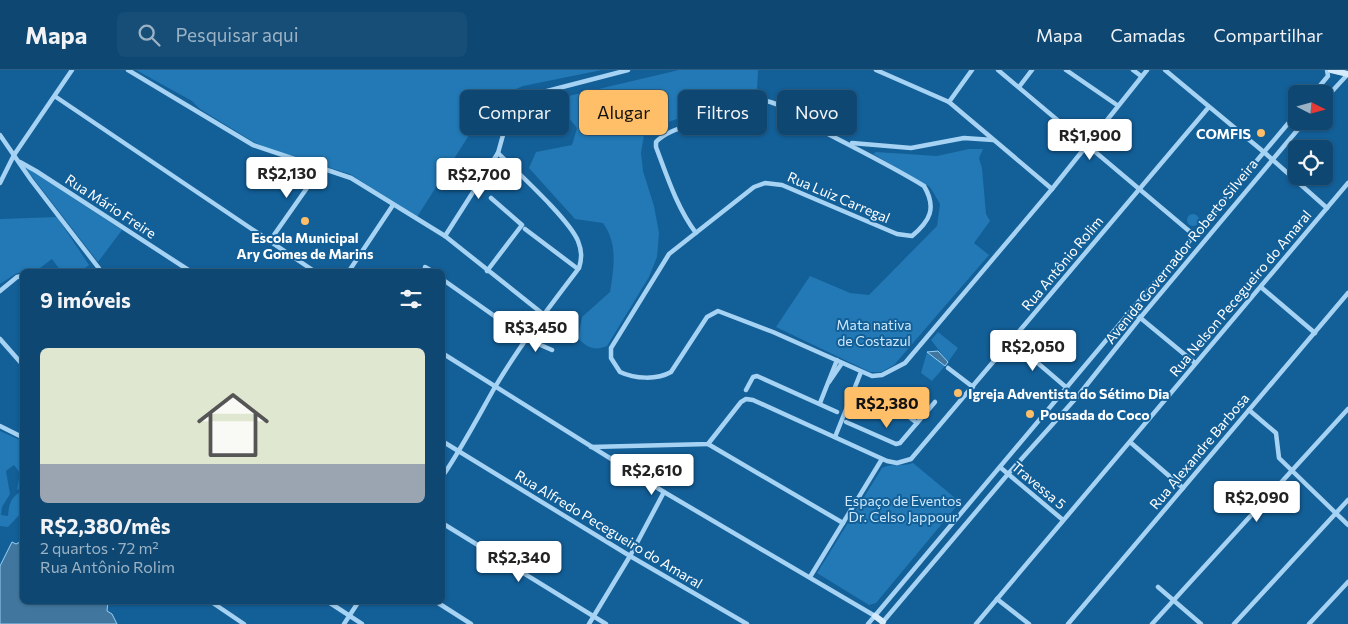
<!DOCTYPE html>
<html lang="pt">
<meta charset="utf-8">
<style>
:root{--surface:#0e4772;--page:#174e77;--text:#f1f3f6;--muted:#9bb2c4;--line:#2e5f84;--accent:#ffbf68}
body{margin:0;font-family:Commissioner,sans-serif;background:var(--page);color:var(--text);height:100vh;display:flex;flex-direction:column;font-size:19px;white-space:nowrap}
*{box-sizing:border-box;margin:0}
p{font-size:16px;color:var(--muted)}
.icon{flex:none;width:28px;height:28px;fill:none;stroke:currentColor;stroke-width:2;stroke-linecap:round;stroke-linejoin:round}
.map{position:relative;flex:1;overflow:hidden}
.sheet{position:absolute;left:20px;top:199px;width:425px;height:335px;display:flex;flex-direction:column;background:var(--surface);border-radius:8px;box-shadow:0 1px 4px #0004,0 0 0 1px var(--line)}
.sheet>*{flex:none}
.guide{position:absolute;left:460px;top:20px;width:475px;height:45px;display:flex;gap:10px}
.needle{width:32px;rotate:96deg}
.buttons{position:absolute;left:1288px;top:15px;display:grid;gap:10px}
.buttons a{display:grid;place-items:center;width:45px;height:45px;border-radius:8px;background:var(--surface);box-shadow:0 1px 4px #0004,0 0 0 1px var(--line);font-size:25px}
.price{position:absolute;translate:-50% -42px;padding:0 11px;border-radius:5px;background:#fff;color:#222;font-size:16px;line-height:32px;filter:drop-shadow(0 1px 2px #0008)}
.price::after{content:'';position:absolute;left:50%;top:30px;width:15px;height:11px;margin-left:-8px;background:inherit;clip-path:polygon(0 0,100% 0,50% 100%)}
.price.current{background:var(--accent);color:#111}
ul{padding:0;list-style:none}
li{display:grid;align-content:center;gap:10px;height:265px;padding:0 20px}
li+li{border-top:1px solid var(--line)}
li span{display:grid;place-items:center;height:155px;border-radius:8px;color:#555}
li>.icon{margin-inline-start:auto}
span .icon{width:90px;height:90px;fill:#fffc;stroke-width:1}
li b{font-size:21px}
h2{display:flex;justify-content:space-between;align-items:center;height:60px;padding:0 20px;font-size:21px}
.tag{padding:0 18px;border-radius:8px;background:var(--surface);box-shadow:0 1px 4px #0004,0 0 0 1px var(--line);font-size:18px;line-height:45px}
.tag.current{background:var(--accent);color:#111}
header{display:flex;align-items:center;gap:30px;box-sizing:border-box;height:70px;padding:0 25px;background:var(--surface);border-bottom:1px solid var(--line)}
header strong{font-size:24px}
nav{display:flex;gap:28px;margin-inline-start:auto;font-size:18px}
.search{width:350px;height:45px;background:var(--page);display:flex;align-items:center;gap:12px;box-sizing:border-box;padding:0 18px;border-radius:8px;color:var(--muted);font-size:19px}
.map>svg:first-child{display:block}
</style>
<header>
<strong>Mapa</strong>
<div class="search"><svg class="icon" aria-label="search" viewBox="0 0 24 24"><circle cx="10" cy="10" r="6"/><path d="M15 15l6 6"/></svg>Pesquisar aqui</div>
<nav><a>Mapa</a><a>Camadas</a><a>Compartilhar</a></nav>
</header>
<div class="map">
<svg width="1348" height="554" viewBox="0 0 1348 554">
<rect width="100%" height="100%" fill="#135f98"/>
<g fill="#2279b5">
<polygon points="136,0 602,0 523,16 492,29 417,147 350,104 266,78 252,71 200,39 192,31"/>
<path d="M679,0H758L757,20L663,54L644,65L641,83L643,101L654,136L659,163L657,187L649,207L607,276C595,281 587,278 578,268L582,247L610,222C614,197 618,174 603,153L575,149L529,98L536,82L572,75L577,58L565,43L554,36L556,29Z"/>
<polygon points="969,79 983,79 979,88 982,98 986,144 990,151 974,173 989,185 894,295 881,302 870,302 776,257 810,206 850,223 869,225 937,156 940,134 930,117 873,84 876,82 937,86"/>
<polygon points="23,95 122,160 98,192"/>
<circle cx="1193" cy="150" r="6"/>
<polygon points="57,147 89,195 81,201 61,201 52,189 36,201 17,203 0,214 0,149"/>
<polygon points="938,262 958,278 948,292 931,270"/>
<polygon points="927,282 945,296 932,311 921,303"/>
<path d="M0,361L22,371V417L17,420L20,403L14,395L6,401L10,424L2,437L1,445L8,446C9,433 11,427 22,421V442L8,457L0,456Z"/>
<polygon points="642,384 632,400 607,385"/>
<path d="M913,393L960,432L876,533L869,535L817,503L882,398C890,393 902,397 913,393Z"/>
</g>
<g fill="#41779f" stroke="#98d0f6">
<polygon points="938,281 948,292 945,296 927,282"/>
<polygon points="22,471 22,531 108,531 107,541 112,544 117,554 0,554 0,496 12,472 16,474"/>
</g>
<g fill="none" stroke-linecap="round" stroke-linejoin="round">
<g stroke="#a6d3f3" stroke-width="4.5">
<polyline points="128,0 253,75 351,108 445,166 543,244"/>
<polyline points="876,0 949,32 1052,119"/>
<polyline points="998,0 1195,166"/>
<polyline points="1066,0 1117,35"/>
<polyline points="1133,0 1141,6"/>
<polyline points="1165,0 1265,83 1327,138"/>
<polyline points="1019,17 1032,0"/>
<polyline points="1313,24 1328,6 1327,0"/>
<polyline points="56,27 314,201"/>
<polyline points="1324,30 1348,4"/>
<polyline points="949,32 972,0"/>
<polyline points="0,65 31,110 101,201"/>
<polyline points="852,73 911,78 964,68 993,70"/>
<polyline points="20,92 36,101 190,201"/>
<polyline points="0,113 14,85 72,0"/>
<polyline points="525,159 578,199"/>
<path d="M696,163C677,138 667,106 656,77V72C666,61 687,56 700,51C718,44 739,31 758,30C779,30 796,47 813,56C850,76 888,94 924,116C937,138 930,151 912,166L897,164L782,115L765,113L754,117L669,184L611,278V288L620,302C635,309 657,310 671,302L707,247L718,241L773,262L872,306L882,305L905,293L1052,119L1147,0"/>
<polyline points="445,166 498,83 508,47 524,27 628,0"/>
<polyline points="269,172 321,98"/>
<polyline points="425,197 432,201"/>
<polyline points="349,201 393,135"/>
<polyline points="487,201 522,155 491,128"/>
<polyline points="442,209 527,269 552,280"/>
<polyline points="1262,218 1315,263"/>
<polyline points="0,221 17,207 22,206"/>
<polyline points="1132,241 1195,293"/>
<polyline points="0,269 22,294"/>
<polyline points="1012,271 1067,318"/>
<polyline points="442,283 664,422 875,546"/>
<polyline points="948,298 973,317"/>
<polyline points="829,312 842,293"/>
<polyline points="746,320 753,307 757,306 837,342"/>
<polyline points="820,333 837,290"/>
<polyline points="1249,340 1276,363 1279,388 1348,455"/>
<polyline points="846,352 896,374 900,373 917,353 895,336"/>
<polyline points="917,353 935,332"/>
<polyline points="0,356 22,367"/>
<polyline points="835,367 861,302"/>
<polyline points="442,371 630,486 747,554"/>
<polyline points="1130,372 1183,418"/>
<polyline points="708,374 843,453"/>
<polyline points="591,377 708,374 741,332 746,329 753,330 887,391 897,393 911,389 1208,38"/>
<polyline points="1001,398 1063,450"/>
<path d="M442,407C462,378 478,347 495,317C520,275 550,236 579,198C582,188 582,181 578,171C569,149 517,102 498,83"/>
<polyline points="442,453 606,554"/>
<polyline points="810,507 882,389"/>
<polyline points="1158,517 1201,554"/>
<polyline points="997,529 1029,554"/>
<polyline points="210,531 244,554"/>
<polyline points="327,531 362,554"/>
<polyline points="435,531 471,554"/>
<polyline points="882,553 1008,404 1077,327 1140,248 1305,51"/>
<polyline points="344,554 359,531"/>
<polyline points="589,554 630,486 664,422"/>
<polyline points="868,554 1296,44"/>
<polyline points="976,554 1348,113"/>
<polyline points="1068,554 1348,223"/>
<polyline points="1152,554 1348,339"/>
<polyline points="1234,554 1348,430"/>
<polyline points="1309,554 1348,512"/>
</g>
<g stroke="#d5ebfc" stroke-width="6">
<polyline points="1331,0 1348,4"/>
<polyline points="875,546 883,552"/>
</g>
</g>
<g fill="#ffbf68" stroke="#135f98" stroke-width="2">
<circle cx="1261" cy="63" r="5"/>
<circle cx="305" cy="151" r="5"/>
<circle cx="958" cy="323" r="5"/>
<circle cx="1030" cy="344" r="5"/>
</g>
<g text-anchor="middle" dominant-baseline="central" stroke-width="4" stroke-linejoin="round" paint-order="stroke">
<g font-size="14" font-weight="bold" fill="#fff" stroke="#135f98" text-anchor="start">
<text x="1251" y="63" text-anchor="end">COMFIS</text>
<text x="305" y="167" text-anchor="middle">Escola Municipal<tspan x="305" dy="16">Ary Gomes de Marins</tspan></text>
<text x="968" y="323">Igreja Adventista do Sétimo Dia</text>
<text x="1040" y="344">Pousada do Coco</text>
</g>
<g font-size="14" fill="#fff" stroke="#135f98">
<text transform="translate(839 127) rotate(23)">Rua Luiz Carregal</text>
<text transform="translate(111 136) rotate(33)">Rua Mário Freire</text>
<text transform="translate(1181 181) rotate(-51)">Avenida Governador Roberto Silveira</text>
<text transform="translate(1062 193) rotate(-50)">Rua Antônio Rolim</text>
<text transform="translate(1240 223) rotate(-50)">Rua Nelson Pecegueiro do Amaral</text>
<text transform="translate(1199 381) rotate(-50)">Rua Alexandre Barbosa</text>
<text transform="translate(1039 415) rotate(40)">Travessa 5</text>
<text transform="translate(609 459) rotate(31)">Rua Alfredo Pecegueiro do Amaral</text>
</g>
<g font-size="14" fill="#cee9fd" stroke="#135f98">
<text x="874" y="254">Mata nativa<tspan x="874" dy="16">de Costazul</tspan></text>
<text x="903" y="430">Espaço de Eventos<tspan x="903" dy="16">Dr. Celso Jappour</tspan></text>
</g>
</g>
</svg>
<div class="buttons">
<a><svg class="needle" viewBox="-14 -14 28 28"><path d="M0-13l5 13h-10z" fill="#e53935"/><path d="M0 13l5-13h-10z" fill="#9bb2c4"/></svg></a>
<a><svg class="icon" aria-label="locate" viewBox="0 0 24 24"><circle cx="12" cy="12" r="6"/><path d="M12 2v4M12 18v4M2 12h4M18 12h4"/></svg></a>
</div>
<b class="price" style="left:1090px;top:91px">R$1,900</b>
<b class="price" style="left:287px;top:129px">R$2,130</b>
<b class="price" style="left:479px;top:130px">R$2,700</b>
<b class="price" style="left:536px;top:283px">R$3,450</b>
<b class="price" style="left:1033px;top:302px">R$2,050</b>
<b class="price current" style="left:887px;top:359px">R$2,380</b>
<b class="price" style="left:652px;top:426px">R$2,610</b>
<b class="price" style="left:1257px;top:453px">R$2,090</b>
<b class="price" style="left:519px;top:513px">R$2,340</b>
<div class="guide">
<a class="tag">Comprar</a>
<a class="tag current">Alugar</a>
<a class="tag">Filtros</a>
<a class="tag">Novo</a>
</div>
<section class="sheet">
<h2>9 imóveis<svg class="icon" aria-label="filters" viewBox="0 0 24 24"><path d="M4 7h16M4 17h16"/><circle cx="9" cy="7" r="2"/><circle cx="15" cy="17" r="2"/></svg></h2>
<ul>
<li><span style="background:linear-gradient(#dfe7d0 75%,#9aa5b1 0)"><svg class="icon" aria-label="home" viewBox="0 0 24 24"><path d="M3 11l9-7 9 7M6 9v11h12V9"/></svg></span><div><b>R$2,380/mês</b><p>2 quartos · 72 m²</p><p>Rua Antônio Rolim</p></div></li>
</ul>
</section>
</div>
